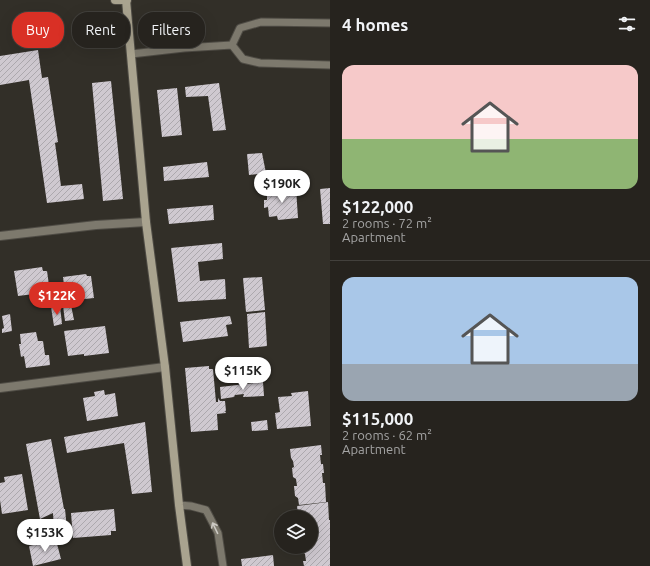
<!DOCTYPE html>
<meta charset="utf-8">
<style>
:root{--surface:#26231e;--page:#2e2b27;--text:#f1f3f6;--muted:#a4a4a4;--line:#42403c;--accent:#d93025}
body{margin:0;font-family:Ubuntu,sans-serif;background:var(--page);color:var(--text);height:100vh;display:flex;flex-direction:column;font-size:15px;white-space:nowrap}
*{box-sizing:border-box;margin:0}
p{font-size:13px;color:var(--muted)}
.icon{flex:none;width:22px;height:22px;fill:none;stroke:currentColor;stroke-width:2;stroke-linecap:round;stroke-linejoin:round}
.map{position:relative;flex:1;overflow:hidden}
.panel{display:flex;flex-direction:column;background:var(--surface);width:320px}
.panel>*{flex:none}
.top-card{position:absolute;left:12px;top:12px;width:258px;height:36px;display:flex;gap:8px}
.tools{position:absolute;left:274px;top:510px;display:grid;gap:8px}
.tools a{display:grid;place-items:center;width:44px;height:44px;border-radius:50%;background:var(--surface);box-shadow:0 4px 16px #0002,0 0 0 1px var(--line);font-size:20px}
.price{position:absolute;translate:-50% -34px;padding:0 9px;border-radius:14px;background:#fff;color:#222;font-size:13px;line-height:26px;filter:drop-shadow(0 1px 2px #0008)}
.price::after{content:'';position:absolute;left:50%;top:24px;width:12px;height:9px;margin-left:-6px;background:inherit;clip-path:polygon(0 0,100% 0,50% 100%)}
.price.current{background:var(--accent);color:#fff}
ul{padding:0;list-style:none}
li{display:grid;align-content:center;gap:8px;height:212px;padding:0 12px}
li+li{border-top:1px solid var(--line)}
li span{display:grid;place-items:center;height:124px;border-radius:12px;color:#555}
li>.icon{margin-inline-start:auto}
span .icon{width:72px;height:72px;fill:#fffc;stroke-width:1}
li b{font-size:17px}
h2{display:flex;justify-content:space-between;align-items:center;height:48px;padding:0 12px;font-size:17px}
.chip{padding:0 14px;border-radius:16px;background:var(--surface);box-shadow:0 4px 16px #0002,0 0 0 1px var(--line);font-size:14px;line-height:36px}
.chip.current{background:var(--accent);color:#fff}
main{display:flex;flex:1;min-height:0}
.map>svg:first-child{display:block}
</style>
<main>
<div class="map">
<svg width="330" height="566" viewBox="0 0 330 566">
<defs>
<pattern id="building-hatch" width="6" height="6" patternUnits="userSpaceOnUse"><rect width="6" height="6" fill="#cfc9d0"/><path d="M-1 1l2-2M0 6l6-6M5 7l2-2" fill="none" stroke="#aca8ad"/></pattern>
</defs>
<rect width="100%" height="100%" fill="#322f28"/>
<g fill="url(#building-hatch)">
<polygon points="38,50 42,78 48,77 58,142 55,143 61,186 82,184 84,199 47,203 29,80 0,85 0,56"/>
<polygon points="111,81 123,199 103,201 92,83"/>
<polygon points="219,83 226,130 213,131 208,96 186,97 185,87"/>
<polygon points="177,88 182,135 162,137 157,90"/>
<polygon points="262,153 266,173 249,175 247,154"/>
<polygon points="207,162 209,177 164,181 163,167"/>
<polygon points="296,188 298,218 278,220 277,216 269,217 268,207 264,208 264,200 267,200 267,191"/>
<polygon points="330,188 330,224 323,224 320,189"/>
<polygon points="213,205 214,220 169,224 167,209"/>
<polygon points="222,243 223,259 198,262 200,281 225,279 226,299 178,302 171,248"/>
<polygon points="42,267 43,271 47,271 50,292 18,296 14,271"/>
<polygon points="86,274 87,276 91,276 94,298 66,301 63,277"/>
<polygon points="262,277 265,310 246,312 243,278"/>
<polygon points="71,305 74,320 65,321 63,306"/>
<polygon points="60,306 62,324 54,326 51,307"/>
<polygon points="265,312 267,346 249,348 247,314"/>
<polygon points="10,314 12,331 2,333 2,329 4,328 2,316"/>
<polygon points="230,316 232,324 226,325 228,336 183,342 180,322"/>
<polygon points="105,326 109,353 84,356 84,354 68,356 64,331"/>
<polygon points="36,332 38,341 43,341 45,355 49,355 50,365 26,368 24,356 21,357 19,344 21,344 20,334"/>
<polygon points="209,366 209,369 213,369 216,402 218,402 218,398 220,401 225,401 226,411 225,411 226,413 217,414 218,430 191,432 185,368"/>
<polygon points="263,382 264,396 243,397 244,394 235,395 234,397 221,399 220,387"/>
<polygon points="104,390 105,395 115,393 118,416 87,421 83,398 95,396 94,392"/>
<polygon points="308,391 311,426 277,429 275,413 280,412 278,397 292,396 291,393"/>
<polygon points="267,420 268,430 252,431 251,422"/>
<polygon points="145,422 152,492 132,494 124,443 67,453 64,437"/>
<polygon points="51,439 64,509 65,509 67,529 54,530 53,513 40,519 26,444"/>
<polygon points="321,445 322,455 320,455 321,464 323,464 324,473 322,473 323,483 325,483 326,502 299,505 298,498 295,496 294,486 297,486 296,479 293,477 292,468 294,467 293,461 291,458 290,449"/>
<polygon points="22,474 28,510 2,514 0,500 0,483 5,482 4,477"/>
<polygon points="328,502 329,520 330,520 330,566 304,566 303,561 306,561 305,554 302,552 302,547 311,547 311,517 300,517 298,515 297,506"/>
<polygon points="114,509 116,531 111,531 111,535 73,538 71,513"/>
<polygon points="56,540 61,559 33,566 29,546"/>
<polygon points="273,555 274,566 242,566 241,559"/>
</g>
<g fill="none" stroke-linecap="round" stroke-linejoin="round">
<g stroke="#4f4c45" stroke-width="9">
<g id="service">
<polyline points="232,45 240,28 261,22 330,23"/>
<polyline points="131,54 184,48 232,45 243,59 260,63 330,65"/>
<polyline points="179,505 191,506 206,510 218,533 223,566"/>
</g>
</g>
<g stroke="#4f4c45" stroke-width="10">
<g id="minor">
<polyline points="0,236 96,225 146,222"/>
<polyline points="0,388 165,367"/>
</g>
</g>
<g stroke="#4f4c45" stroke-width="10">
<g id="secondary">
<polyline points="115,0 127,0"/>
<polyline points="126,0 146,222 165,367 179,505 187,566"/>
</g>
</g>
<use href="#service" stroke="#7d796d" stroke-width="7"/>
<use href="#minor" stroke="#7d796d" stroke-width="8"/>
<use href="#secondary" stroke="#a9a38f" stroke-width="8"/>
</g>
<defs><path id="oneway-shaft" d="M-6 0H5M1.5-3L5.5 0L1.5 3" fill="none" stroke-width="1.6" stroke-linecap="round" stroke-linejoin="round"/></defs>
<use stroke="#ccc9c3" href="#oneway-shaft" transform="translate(215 528) rotate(-116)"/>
</svg>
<div class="tools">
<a><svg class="icon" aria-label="layers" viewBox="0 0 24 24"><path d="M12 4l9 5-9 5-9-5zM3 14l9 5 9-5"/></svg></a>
</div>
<b class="price" style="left:282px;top:204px">$190K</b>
<b class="price current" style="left:57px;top:316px">$122K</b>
<b class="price" style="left:243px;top:391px">$115K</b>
<b class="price" style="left:45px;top:553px">$153K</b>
<div class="top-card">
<a class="chip current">Buy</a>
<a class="chip">Rent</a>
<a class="chip">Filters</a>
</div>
</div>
<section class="panel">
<h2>4 homes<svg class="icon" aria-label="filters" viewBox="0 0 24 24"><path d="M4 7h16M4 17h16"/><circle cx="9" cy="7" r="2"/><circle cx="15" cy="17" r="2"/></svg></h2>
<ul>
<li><span style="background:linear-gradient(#f6c9c9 60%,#8fb573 0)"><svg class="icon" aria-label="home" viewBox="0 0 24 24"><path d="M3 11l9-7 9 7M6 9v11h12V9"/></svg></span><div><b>$122,000</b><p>2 rooms · 72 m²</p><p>Apartment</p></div></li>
<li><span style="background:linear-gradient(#a9c7e8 70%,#9aa5b1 0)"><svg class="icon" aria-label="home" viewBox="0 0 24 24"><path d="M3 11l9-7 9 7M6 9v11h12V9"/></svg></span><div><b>$115,000</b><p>2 rooms · 62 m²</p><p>Apartment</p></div></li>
</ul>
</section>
</main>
